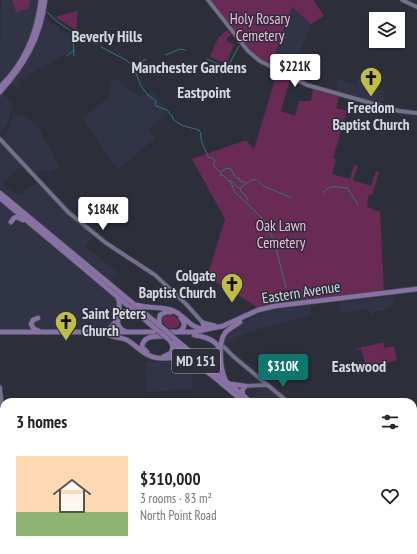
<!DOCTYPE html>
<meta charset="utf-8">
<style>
:root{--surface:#fff;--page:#f2f2f2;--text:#222;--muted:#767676;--line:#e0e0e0;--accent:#0f766e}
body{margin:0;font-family:"PT Sans Narrow",sans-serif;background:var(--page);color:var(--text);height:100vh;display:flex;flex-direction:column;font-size:15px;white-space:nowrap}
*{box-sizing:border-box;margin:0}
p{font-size:13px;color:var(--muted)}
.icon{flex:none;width:22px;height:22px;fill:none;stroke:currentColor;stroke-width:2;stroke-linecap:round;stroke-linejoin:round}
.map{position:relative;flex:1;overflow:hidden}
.side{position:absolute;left:0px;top:398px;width:417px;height:156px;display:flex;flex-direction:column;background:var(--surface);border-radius:12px 12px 0 0;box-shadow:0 1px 3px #0004}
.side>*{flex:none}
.controls{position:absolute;left:369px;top:12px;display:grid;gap:8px}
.controls a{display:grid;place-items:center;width:36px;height:36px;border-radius:0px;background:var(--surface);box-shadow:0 1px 3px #0004;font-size:20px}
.price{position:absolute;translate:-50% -34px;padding:0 9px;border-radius:4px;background:#fff;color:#222;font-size:13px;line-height:26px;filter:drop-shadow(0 1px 2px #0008)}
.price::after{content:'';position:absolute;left:50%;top:24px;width:12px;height:9px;margin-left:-6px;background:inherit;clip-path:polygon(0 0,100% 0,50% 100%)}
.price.current{background:var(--accent);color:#fff}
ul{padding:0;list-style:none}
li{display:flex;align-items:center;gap:12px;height:100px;padding:0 16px}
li+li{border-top:1px solid var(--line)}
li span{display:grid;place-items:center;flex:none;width:112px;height:80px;border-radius:0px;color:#555}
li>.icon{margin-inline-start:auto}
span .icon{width:48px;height:48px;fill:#fffc;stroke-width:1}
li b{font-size:17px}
h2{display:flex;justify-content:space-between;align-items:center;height:48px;padding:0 16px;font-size:17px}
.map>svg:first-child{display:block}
</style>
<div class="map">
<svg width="417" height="554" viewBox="0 0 417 554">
<rect width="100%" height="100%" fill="#2c2f3a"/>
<g fill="#313446">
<polygon points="1,0 38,0 36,17 27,43 17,63 0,84"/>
<polygon points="292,7 311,24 291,75 271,64"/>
<polygon points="45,18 60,29 75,37 72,43 71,53 67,54 18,80 21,86 18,89 11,83 21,70 34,48"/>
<polygon points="358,77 376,82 376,89 385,91 382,105 335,92 338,78 356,86"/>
<polygon points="114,78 138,96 155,92 167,113 148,129 155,138 118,169 111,160 83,118 109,97 111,81"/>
<polygon points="2,94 13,103 7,125 0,132 0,96"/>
<polygon points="14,114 24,116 38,127 59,167 50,172 46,169 36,174 2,136 8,130"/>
<polygon points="0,141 22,165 3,183 10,189 19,195 37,182 65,213 93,236 85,247 118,272 111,281 0,189"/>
<polygon points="0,202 45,238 75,265 117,299 119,303 112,326 104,331 0,330"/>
<polygon points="393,296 394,306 385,308 385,311 374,311 374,315 369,315 368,309 340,313 339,303"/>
<polygon points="311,305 311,315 249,332 224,345 223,342 225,334 236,325 253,317 270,310"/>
<polygon points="180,361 191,364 192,389 147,392 145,363"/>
<polygon points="263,386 268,387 284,401 281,402 256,402 253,399"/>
<polygon points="417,412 417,472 413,473 413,413"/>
<polygon points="0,459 4,470 4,550 413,550 413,480 417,480 417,554 0,554"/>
</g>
<g fill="#692a56">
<polygon points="12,0 30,0 28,9 16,12"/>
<polygon points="211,0 315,0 314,1 324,16 311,24 292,7 271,64 259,59 253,54"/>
<polygon points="78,11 76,30 55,17 77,11"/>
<polygon points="227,30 231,35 226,39 228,42 234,44 226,64 210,57 218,38"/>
<path d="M277,73L290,79L281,111L295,116L299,101H311L313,89L339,97L336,108L347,111L333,158L336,159L332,174L350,179L354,165L358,166L353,180L371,186L376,171L379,172L372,195L369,194L367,207L380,212L384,290L301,300L300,292C293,289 288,289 281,292L280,298L276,299V304L259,308L207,277L225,219L192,159L246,140L254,149Z"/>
<path d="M170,314L178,318L180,321C180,327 175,329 169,328L163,323V317Z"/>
<polygon points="385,342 383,343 385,348 394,346 397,360 367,369 361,349 352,351 358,348"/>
</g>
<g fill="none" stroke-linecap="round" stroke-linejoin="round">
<g stroke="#307681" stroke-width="1">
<path d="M47,12C61,27 78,35 97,44"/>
<polyline points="74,34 73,38 74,56"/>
<path d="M101,47L126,60L133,66L141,86L148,95L156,101L155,105L156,106L167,110L173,117L172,118C183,128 186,126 199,130L200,132L201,133C199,140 206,151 209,158H213L215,161L213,165L220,172L221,176L223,175L228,181H230L233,187L234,191L259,215L267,225L275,245"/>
<polyline points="166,55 180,49 185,50"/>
<polyline points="67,56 74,50"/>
<polyline points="207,59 227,68 239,46"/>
<polyline points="134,66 146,59"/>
<polyline points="221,172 226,168 231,169 236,178 239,178 240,181 247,183"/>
<polyline points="230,181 232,181 237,187 240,188 241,192 245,195 248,200"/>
<polyline points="249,182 254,179 257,180"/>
<polyline points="259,182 263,186 292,198"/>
<polyline points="240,188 246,184"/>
<polyline points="348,189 358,205"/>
<path d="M323,193C330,183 338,188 348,188"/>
<polyline points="276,248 286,288"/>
</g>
<g stroke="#4b4d57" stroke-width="5">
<g id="secondary">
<polyline points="208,0 248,51 260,61 307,85 399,111 417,113"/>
<polyline points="402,0 417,7"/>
<polyline points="0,139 68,212 106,243 155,275 186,304 203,323"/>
<polyline points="224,347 234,357 288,402"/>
<polyline points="245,386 268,385"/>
<polyline points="0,387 4,426"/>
</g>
</g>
<g stroke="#4b4d57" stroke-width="6">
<g id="primary">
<path d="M0,87C24,64 37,33 41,0"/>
<path d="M0,92C24,65 41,37 45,0"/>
<polyline points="0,193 165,330"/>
<polyline points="0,198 157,330"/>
<polyline points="11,222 14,218 17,217 23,220"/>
<path d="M137,305C149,309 162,306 174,311C185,316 190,328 203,329"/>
<polyline points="38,318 33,320 31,324 34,329 39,331"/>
<polyline points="160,326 159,321 160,315 166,312 171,312"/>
<path d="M104,331C116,329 122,308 118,298"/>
<polyline points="201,331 204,327 203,323 215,326"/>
<polyline points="0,332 193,332 223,326 258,310 275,306 417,289"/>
<path d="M127,332C109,327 120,303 136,314"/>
<path d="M178,332C185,329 186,323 181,318"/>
<path d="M109,335C115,338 121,337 127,340C136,345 142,354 153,357C162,360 171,357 180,358C196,360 210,375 223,384"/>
<path d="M194,335C232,340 222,367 198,356"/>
<polyline points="167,338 197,362"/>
<polyline points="175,339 251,402"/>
<path d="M147,352L142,347C143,334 158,337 167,336"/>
<polyline points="163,357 171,353 173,347 171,342"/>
<path d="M225,379C220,369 218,342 225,333C229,328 235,326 240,322"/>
<polyline points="221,383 244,402"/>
<polyline points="231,384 245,386 242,391 243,395"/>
<polyline points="403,550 406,554"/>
</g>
</g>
<g stroke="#4b4d57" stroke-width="7">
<g id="highway">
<polyline points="413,515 417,508"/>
<polyline points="386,554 388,550"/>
<polyline points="392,554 394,550"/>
</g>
</g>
<use href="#secondary" stroke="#786e8e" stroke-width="3.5"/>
<use href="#primary" stroke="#8872a4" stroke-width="4.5"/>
<use href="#highway" stroke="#9e77c1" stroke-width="5.5"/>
<g stroke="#a9acb5" stroke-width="2.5">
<g id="rail">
<polyline points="0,433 4,460"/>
<polyline points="413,477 417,477"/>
<polyline points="0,514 4,514"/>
<polyline points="0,521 4,520"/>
<polyline points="0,533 4,533"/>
</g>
</g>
<use href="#rail" stroke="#2c2f3a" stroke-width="1" stroke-dasharray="3" stroke-linecap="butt"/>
<g stroke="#4b4d57" stroke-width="6" stroke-linecap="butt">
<g id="primary-bridge">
<polyline points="157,330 167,338"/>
<polyline points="165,330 175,339"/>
</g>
</g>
<g stroke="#4b4d57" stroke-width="7" stroke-linecap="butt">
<polyline id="highway-bridge" points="413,505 417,498"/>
</g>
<use href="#primary-bridge" stroke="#8872a4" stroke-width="4.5"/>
<use href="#highway-bridge" stroke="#9e77c1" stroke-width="5.5"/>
</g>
<defs>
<g id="church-pin" transform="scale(1.15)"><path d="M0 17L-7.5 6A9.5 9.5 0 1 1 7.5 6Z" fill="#bebe42" stroke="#2c2f3a"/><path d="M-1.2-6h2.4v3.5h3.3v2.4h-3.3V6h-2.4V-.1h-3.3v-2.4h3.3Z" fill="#111"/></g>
</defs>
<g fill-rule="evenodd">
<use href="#church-pin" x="371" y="78"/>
<use href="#church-pin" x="232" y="284"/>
<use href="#church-pin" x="66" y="322"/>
</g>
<g text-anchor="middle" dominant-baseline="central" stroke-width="3" stroke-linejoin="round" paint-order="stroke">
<rect fill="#2c2f3a" stroke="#a4a6af" stroke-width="1" x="172" y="349" width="48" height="24" rx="3"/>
<g font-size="14" font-weight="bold" fill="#d7d9e1">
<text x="196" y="361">MD 151</text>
</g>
<g font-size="15" fill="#f8b8e1" stroke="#2c2f3a">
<text x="260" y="18">Holy Rosary<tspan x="260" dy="17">Cemetery</tspan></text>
<text x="281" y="225">Oak Lawn<tspan x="281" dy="17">Cemetery</tspan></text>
</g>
<g font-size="15" font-weight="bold" fill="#d7d9e1" stroke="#2c2f3a">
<text x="371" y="107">Freedom<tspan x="371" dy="17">Baptist Church</tspan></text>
<text x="216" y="275" text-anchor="end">Colgate<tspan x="216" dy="17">Baptist Church</tspan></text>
<text x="82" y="313" text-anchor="start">Saint Peters<tspan x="82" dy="17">Church</tspan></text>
</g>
<g font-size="15" fill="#d7d9e1" stroke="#2c2f3a">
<text transform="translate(301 292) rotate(-9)">Eastern Avenue</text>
</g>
<g font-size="16" font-weight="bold" fill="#d7d9e1" stroke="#2c2f3a">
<text x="107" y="36">Beverly Hills</text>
<text x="189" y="67">Manchester Gardens</text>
<text x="204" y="92">Eastpoint</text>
<text x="359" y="366">Eastwood</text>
</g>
</g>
</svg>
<div class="controls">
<a><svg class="icon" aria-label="layers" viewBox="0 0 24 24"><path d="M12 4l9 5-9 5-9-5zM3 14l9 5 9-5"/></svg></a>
</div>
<b class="price" style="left:295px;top:88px">$221K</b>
<b class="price" style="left:103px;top:231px">$184K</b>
<b class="price current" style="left:283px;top:388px">$310K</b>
<section class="side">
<h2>3 homes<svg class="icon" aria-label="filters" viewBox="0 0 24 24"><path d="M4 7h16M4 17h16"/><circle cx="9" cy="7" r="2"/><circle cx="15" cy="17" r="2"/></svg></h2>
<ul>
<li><span style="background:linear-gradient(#ffd9b3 70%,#8fb573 0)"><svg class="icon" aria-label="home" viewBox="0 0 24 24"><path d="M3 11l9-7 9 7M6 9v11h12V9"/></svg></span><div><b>$310,000</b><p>3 rooms · 83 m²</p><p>North Point Road</p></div><svg class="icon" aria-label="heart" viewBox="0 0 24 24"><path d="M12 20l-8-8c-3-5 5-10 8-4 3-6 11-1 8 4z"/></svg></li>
</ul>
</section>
</div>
